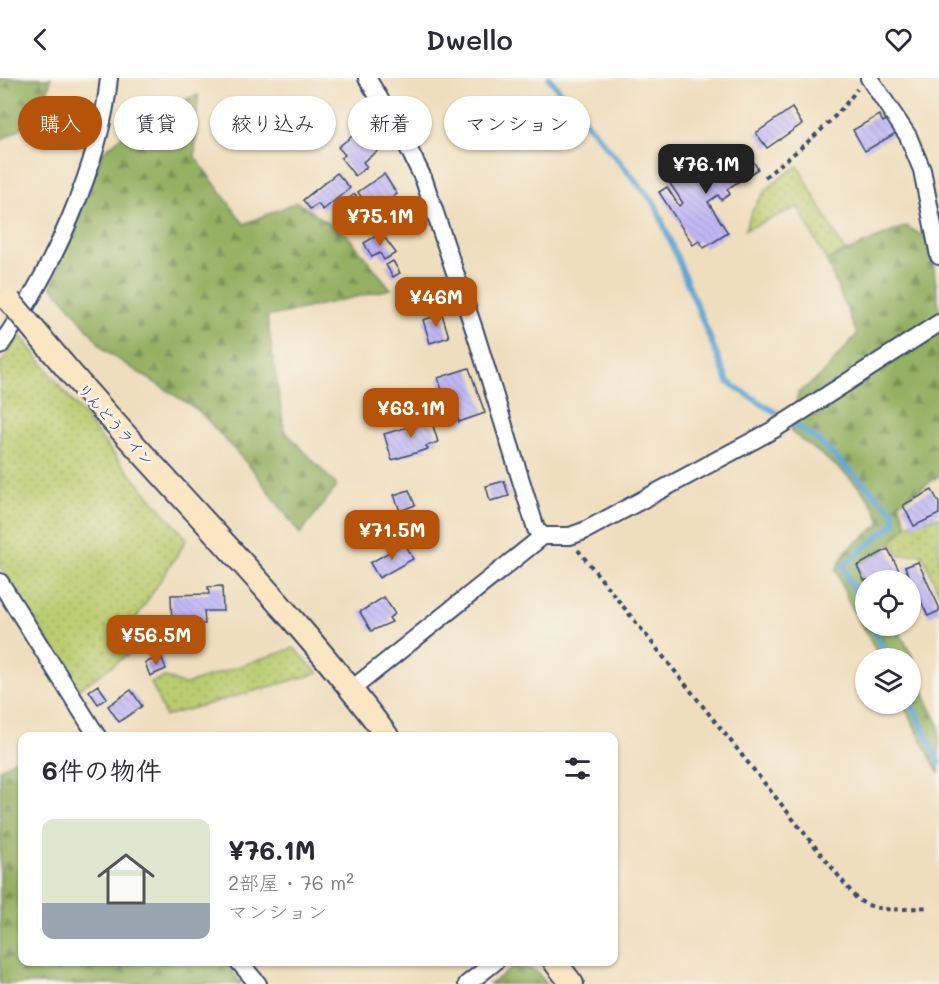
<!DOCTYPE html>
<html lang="ja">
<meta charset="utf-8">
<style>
:root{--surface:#fff;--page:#f2f2f3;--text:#2b2b33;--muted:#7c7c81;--accent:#b45309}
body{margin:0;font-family:Mali,"Klee One",sans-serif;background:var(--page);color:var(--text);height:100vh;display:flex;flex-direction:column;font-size:22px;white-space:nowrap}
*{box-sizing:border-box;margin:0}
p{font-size:20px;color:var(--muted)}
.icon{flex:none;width:33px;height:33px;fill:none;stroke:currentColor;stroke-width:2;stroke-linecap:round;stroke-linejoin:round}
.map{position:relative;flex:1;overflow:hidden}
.panel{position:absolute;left:18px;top:654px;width:600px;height:234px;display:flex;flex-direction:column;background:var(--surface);border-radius:12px;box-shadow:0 2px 4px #0004}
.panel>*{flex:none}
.top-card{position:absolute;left:18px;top:18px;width:600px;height:54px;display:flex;gap:12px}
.tools{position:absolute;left:855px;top:492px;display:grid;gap:12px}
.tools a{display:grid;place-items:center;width:66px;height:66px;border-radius:50%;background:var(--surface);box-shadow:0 2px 4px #0004;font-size:30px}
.price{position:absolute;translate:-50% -51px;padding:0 14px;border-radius:12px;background:var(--accent);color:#fff;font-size:20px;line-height:39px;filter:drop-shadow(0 2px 3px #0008)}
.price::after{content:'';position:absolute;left:50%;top:36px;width:18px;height:14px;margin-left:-9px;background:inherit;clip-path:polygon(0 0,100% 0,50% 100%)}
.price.selected{background:#222;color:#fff}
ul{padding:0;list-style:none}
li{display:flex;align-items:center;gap:18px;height:150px;padding:0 24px}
li span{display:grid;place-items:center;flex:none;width:168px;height:120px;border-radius:12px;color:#555}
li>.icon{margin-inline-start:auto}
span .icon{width:72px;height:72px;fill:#fffc;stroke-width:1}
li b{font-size:26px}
h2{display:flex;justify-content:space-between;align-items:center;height:72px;padding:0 24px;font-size:26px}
.pill{padding:0 21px;border-radius:27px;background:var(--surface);box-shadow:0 2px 4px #0004;font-size:21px;line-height:54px}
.pill.selected{background:var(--accent);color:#fff}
header{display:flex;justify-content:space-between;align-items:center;height:78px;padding:0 24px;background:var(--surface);font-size:27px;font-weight:600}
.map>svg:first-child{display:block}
</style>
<header><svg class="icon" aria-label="back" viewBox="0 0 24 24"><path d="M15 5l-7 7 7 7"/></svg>Dwello<svg class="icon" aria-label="heart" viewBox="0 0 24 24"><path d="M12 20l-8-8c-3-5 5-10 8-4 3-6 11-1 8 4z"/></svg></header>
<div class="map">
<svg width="939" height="906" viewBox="0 0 939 906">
<defs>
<pattern id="grass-dots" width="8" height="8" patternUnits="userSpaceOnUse" patternTransform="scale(1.5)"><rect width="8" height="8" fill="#bbcc6f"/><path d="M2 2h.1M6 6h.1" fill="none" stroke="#97a65e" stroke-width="1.8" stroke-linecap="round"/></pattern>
<pattern id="forest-firs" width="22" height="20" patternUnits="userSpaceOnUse" patternTransform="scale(1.5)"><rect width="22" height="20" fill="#94b062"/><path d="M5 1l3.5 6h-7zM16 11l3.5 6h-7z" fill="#789054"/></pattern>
<pattern id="building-back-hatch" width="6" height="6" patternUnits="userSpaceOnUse" patternTransform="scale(1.5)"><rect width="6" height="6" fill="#c1b8f5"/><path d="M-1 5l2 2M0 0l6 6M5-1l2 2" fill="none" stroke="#a59ed4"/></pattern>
</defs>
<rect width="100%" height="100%" fill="#f7f3e8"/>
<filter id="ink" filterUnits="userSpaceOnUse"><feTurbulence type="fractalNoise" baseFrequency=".0167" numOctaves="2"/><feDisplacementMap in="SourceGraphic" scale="12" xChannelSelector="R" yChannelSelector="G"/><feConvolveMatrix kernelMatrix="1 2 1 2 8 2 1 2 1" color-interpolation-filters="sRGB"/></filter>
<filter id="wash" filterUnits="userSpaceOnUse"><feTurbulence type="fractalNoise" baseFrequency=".008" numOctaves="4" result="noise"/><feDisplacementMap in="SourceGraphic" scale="24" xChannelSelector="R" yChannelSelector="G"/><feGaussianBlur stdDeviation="1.35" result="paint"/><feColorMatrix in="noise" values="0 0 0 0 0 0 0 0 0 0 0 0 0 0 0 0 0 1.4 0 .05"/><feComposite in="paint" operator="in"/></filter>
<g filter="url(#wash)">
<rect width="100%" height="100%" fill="#efdebd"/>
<g fill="url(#grass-dots)" stroke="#6b7e66" stroke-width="1.5">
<path d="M798,88L845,174L826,182L798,129L745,152C755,119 769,106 798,88Z"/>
<polygon points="20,257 119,383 187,461 133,545 140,568 79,611 0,489 0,287"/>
<polygon points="939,439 939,515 922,476 900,477 890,464 907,447"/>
<polygon points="294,570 318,595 165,638 151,604 165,599 184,607"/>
</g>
<g fill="url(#forest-firs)" stroke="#587060" stroke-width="1.5">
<path d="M0,0H51C43,37 33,45 0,62Z"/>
<polygon points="198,17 195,79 244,146 297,124 347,157 391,211 267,239 284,352 337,408 300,456 253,392 198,332 105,273 68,226 51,208 103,74 153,32"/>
<path d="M906,148L930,162L939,230V398L899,425L907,447L866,492L871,502H866V548H896L913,579L928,625L939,647V696L903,626H910V580H880L849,525L836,492L846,473L881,445C868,405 823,379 791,354L798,315L823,296L857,256L826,182Z"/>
<polygon points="22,677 22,884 227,884 241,906 0,906 0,691"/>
<polygon points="518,886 537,894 547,906 490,906"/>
</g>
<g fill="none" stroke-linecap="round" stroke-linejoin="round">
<g stroke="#5ea4d4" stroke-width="6">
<polyline points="549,0 655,126 728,304 816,361 893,433 895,445 843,488 866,538"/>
<polyline points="871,548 889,580"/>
<polyline points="910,622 939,685"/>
</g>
</g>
<g id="blocks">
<g fill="url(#building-back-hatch)">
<polygon points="304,25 321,50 291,71 286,64 280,68 268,50"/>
<polygon points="792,30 802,46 767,70 756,55"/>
<polygon points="879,37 883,44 888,41 896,55 865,73 853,52"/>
<polygon points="363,50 379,72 363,84 367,89 355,98 341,80 345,77 338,69"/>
<polygon points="746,72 758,91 727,111 730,116 721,122 718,117 708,124 728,155 704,170 699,163 693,167 659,114 667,109 679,128 683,125 669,104 706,80 710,85 728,74 732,81"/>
<polygon points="337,95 350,110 323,132 318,126 310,131 303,122"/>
<polygon points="384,96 397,116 389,122 391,125 371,134 358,114"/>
<polygon points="355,116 369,138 360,144 346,122"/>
<polygon points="381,155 396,175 384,182 380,175 372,179 364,165"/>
<polygon points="393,183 400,195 393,199 386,187"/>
<polygon points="442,236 449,259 430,265 423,242"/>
<polygon points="469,290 485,335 459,344 457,338 451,340 438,300"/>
<polygon points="430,338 438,364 426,368 428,371 392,382 384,356 422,345 421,340"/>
<polygon points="504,403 509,418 490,423 486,408"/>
<polygon points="409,412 415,427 400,433 394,417"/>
<polygon points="932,412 939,425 939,436 914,448 903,427"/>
<polygon points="405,465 413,481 379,500 370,485"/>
<polygon points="888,471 904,502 864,502 857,488"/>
<polygon points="918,484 939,529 939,533 928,538 905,489"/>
<polygon points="222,508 223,533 204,533 205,546 172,547 171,517 209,516 208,509"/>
<polygon points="384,519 395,536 389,540 392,544 371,553 360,534"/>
<polygon points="161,578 166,591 150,598 145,585"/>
<polygon points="98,607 107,620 98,626 89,613"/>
<polygon points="131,612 142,628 119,644 108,628"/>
</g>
</g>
</g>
<g filter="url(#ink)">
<use href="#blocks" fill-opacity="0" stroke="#3b496c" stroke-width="1.5"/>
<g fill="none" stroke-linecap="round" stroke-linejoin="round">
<g stroke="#3b496c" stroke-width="20">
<g id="street">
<polyline points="367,0 404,61 424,102 475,254 536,451 543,458 570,458 584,453 773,352 939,245"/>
<polyline points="869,0 908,58 922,92 939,178"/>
<path d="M0,268C50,197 101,87 109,0"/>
<polyline points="0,504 97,658"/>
<polyline points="352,611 543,458"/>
<polyline points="239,884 258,906"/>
<polyline points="467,906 495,884"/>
</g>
</g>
<g stroke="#3b496c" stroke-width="26">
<g id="secondary">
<path d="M31,248C146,388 279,513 387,658"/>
<polyline points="555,884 572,906"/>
</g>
</g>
<g stroke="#3b496c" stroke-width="4" stroke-dasharray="4.5 4.5" stroke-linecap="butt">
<path d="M765,99C798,72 833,46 857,11"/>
<path d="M578,472L857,821C879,836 903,831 928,829"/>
</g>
<use href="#street" stroke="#fff" stroke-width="16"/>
<use href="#secondary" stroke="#fbe6c3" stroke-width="22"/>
<g stroke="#3b496c" stroke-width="26" stroke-linecap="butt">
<polyline id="secondary-bridge" points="10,223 31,248"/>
</g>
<use href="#secondary-bridge" stroke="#fbe6c3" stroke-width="22"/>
</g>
</g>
<g text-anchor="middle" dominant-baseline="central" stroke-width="5" stroke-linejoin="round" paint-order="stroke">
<g font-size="15" fill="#1b2f5e" stroke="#f7f3e8">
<text transform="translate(116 346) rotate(48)">りんどうライン</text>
</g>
</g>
</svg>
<div class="tools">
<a><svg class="icon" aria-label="locate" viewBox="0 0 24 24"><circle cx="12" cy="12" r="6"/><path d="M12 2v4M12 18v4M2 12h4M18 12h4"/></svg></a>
<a><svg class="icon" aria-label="layers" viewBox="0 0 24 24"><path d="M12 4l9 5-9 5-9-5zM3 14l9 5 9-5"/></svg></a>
</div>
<b class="price selected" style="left:706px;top:117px">¥76.1M</b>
<b class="price" style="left:380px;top:169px">¥75.1M</b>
<b class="price" style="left:436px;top:250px">¥46M</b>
<b class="price" style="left:411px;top:361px">¥63.1M</b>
<b class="price" style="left:392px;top:483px">¥71.5M</b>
<b class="price" style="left:156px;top:588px">¥56.5M</b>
<div class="top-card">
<a class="pill selected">購入</a>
<a class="pill">賃貸</a>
<a class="pill">絞り込み</a>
<a class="pill">新着</a>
<a class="pill">マンション</a>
</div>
<section class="panel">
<h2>6件の物件<svg class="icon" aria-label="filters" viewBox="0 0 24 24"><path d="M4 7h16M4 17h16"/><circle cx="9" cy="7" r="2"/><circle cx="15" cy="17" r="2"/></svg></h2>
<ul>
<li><span style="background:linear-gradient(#dfe7d0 70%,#9aa5b1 0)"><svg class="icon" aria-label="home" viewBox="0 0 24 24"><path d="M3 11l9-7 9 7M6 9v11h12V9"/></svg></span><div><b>¥76.1M</b><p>2部屋 · 76 m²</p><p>マンション</p></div></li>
</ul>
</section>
</div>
